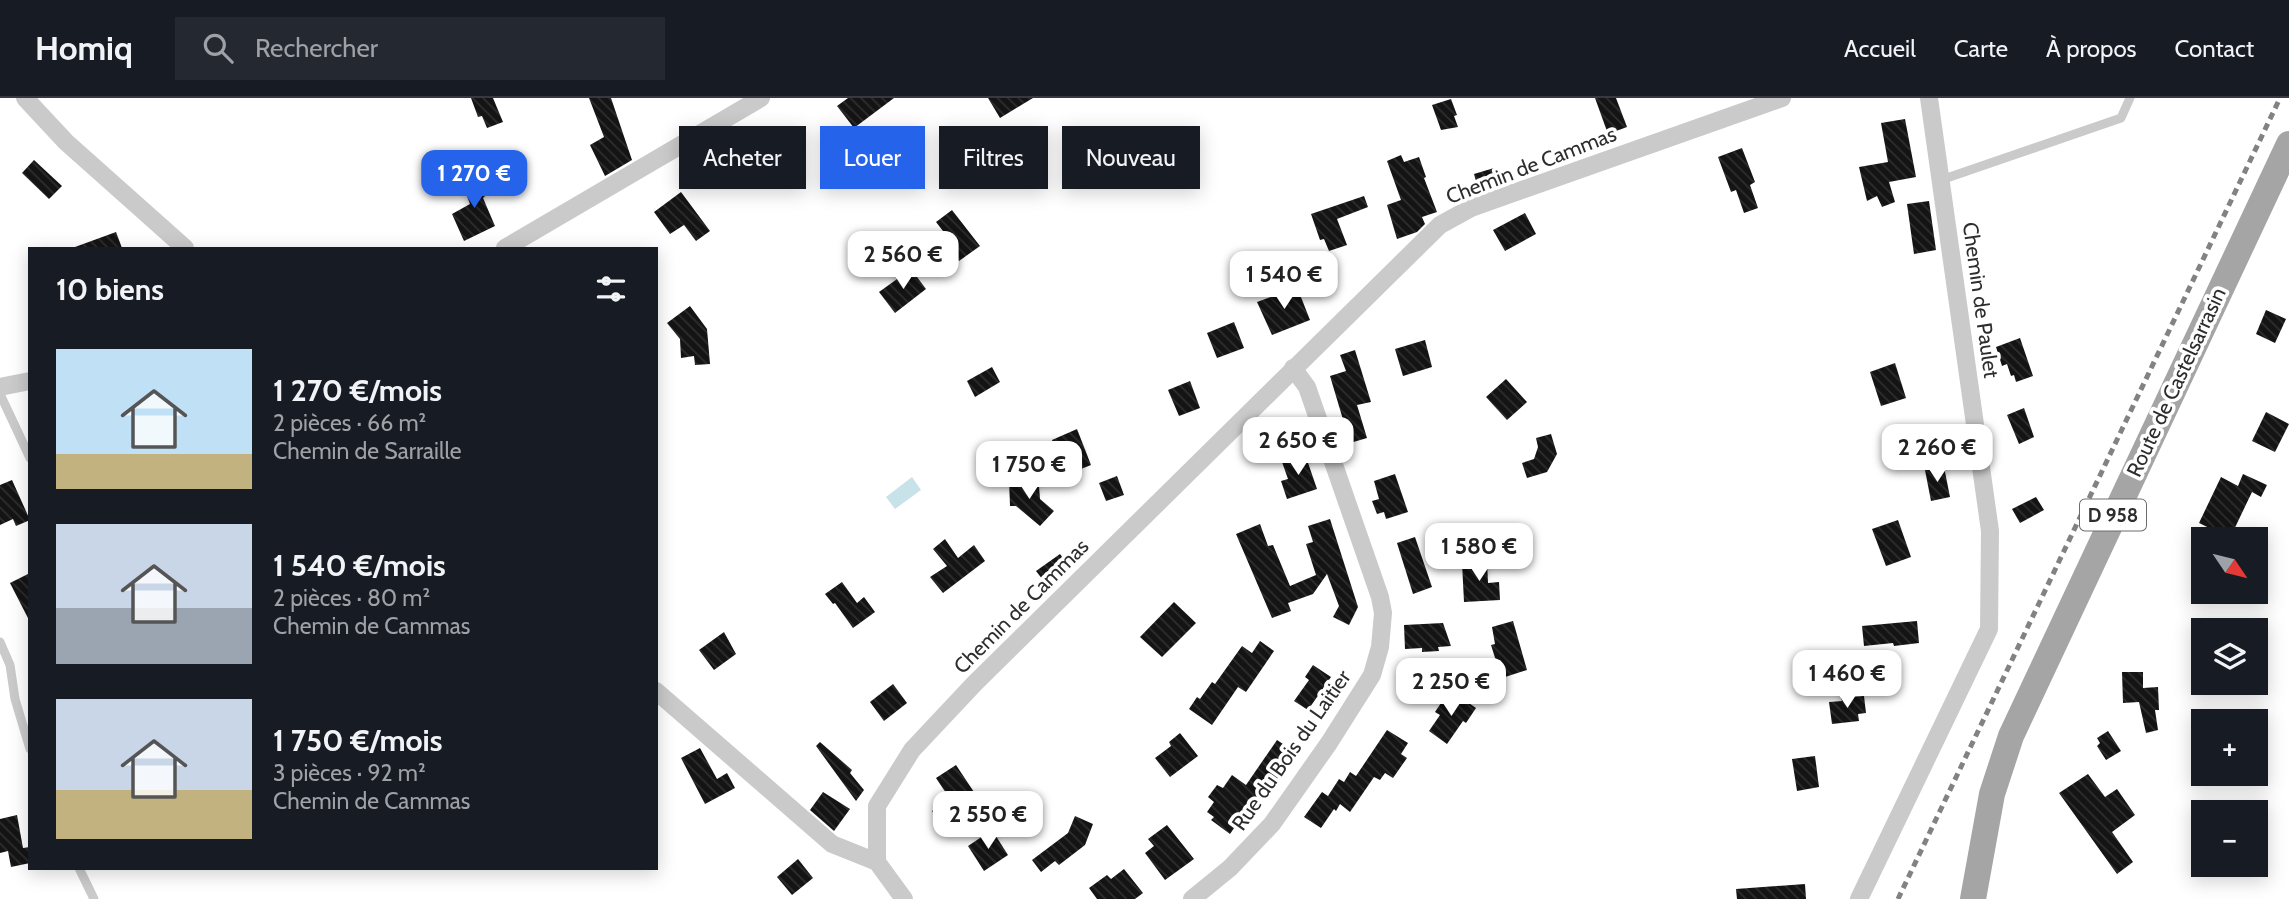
<!DOCTYPE html>
<html lang="fr">
<meta charset="utf-8">
<style>
:root{--surface:#171b24;--page:#242831;--text:#f1f3f6;--muted:#9ea1a6;--line:#363941;--accent:#2563eb}
body{margin:0;font-family:Cabin,sans-serif;background:var(--page);color:var(--text);height:100vh;display:flex;flex-direction:column;font-size:26px;white-space:nowrap}
*{box-sizing:border-box;margin:0}
p{font-size:23px;color:var(--muted)}
.icon{flex:none;width:38px;height:38px;fill:none;stroke:currentColor;stroke-width:2;stroke-linecap:round;stroke-linejoin:round}
.map{position:relative;flex:1;overflow:hidden}
.panel{position:absolute;left:28px;top:149px;width:630px;height:623px;display:flex;flex-direction:column;background:var(--surface);border-radius:0px;box-shadow:0 4px 18px #0003}
.panel>*{flex:none}
.top-card{position:absolute;left:679px;top:28px;width:665px;height:63px;display:flex;gap:14px}
.needle{width:46px;rotate:125deg}
.fabs{position:absolute;left:2191px;top:429px;display:grid;gap:14px}
.fabs a{display:grid;place-items:center;width:77px;height:77px;border-radius:0px;background:var(--surface);box-shadow:0 4px 18px #0003;font-size:35px}
.price{position:absolute;translate:-50% -60px;padding:0 16px;border-radius:14px;background:#fff;color:#222;font-size:23px;line-height:46px;filter:drop-shadow(0 2px 4px #0008)}
.price::after{content:'';position:absolute;left:50%;top:42px;width:21px;height:16px;margin-left:-10px;background:inherit;clip-path:polygon(0 0,100% 0,50% 100%)}
.price.active{background:var(--accent);color:#fff}
ul{padding:0;list-style:none}
li{display:flex;align-items:center;gap:21px;height:175px;padding:0 28px}
li span{display:grid;place-items:center;flex:none;width:196px;height:140px;border-radius:0px;color:#555}
li>.icon{margin-inline-start:auto}
span .icon{width:84px;height:84px;fill:#fffc;stroke-width:1}
li b{font-size:30px}
h2{display:flex;justify-content:space-between;align-items:center;height:84px;padding:0 28px;font-size:30px}
.chip{padding:0 24px;border-radius:0px;background:var(--surface);box-shadow:0 4px 18px #0003;font-size:24px;line-height:63px}
.chip.active{background:var(--accent);color:#fff}
header{display:flex;align-items:center;gap:42px;box-sizing:border-box;height:98px;padding:0 35px;background:var(--surface);border-bottom:2px solid var(--line)}
header strong{font-size:33px}
nav{display:flex;gap:38px;margin-inline-start:auto;font-size:24px}
.search{width:490px;height:63px;background:var(--page);display:flex;align-items:center;gap:18px;box-sizing:border-box;padding:0 24px;border-radius:0px;color:var(--muted);font-size:26px}
.map>svg:first-child{display:block}
</style>
<header>
<strong>Homiq</strong>
<div class="search"><svg class="icon" aria-label="search" viewBox="0 0 24 24"><circle cx="10" cy="10" r="6"/><path d="M15 15l6 6"/></svg>Rechercher</div>
<nav><a>Accueil</a><a>Carte</a><a>À propos</a><a>Contact</a></nav>
</header>
<div class="map">
<svg width="2289" height="801" viewBox="0 0 2289 801">
<defs>
<pattern id="building-back-hatch" width="6" height="6" patternUnits="userSpaceOnUse" patternTransform="scale(1.75)"><rect width="6" height="6" fill="#141414"/><path d="M-1 5l2 2M0 0l6 6M5-1l2 2" fill="none" stroke="#2e2e2e"/></pattern>
</defs>
<rect width="100%" height="100%" fill="#fff"/>
<polygon fill="#c8e2ea" points="912,379 921,392 895,411 886,399"/>
<g fill="url(#building-back-hatch)">
<polygon points="471,0 493,0 503,24 487,30 482,18 478,19"/>
<polygon points="589,0 611,0 632,62 605,78 590,47 604,39"/>
<polygon points="848,0 894,0 854,30 837,8"/>
<polygon points="988,0 1033,0 1000,20"/>
<polygon points="1595,0 1616,0 1627,29 1608,36"/>
<polygon points="1451,1 1457,17 1454,18 1458,29 1441,32 1432,7"/>
<polygon points="1905,21 1916,79 1889,84 1895,104 1882,109 1877,98 1867,103 1859,69 1888,64 1881,25"/>
<polygon points="869,49 886,72 873,83 854,60"/>
<polygon points="1742,50 1755,84 1750,87 1758,110 1744,115 1736,92 1731,94 1718,59"/>
<polygon points="736,55 750,74 733,87 720,69"/>
<polygon points="1401,57 1404,64 1419,59 1426,79 1424,80 1437,114 1422,119 1425,126 1417,134 1397,141 1387,107 1401,102 1387,63"/>
<polygon points="34,62 62,88 49,101 22,75"/>
<polygon points="1494,70 1499,88 1479,95 1474,76"/>
<polygon points="477,74 486,97 483,100 495,128 464,143 452,116 470,106 461,83"/>
<polygon points="681,94 710,133 696,143 684,127 670,136 654,114"/>
<polygon points="1364,98 1368,109 1337,121 1347,147 1329,153 1324,141 1320,142 1311,116"/>
<polygon points="1929,103 1936,152 1914,156 1907,106"/>
<polygon points="952,112 980,148 959,163 945,146 950,142 936,124"/>
<polygon points="1525,115 1536,136 1505,153 1493,132"/>
<polygon points="116,134 122,150 76,150 75,149"/>
<polygon points="911,171 926,191 895,215 879,194"/>
<polygon points="1297,189 1310,222 1272,237 1257,204"/>
<polygon points="690,208 707,231 710,266 695,267 694,258 681,260 680,241 667,225"/>
<polygon points="2266,212 2286,221 2275,245 2256,236"/>
<polygon points="1234,224 1244,250 1217,260 1207,235"/>
<polygon points="2020,240 2033,278 2016,284 2014,277 2011,278 2007,266 2002,268 1996,249"/>
<polygon points="1425,242 1432,269 1403,278 1395,251"/>
<polygon points="1355,252 1371,304 1357,307 1367,340 1350,345 1330,278 1346,273 1340,257"/>
<polygon points="1895,265 1906,300 1881,308 1870,274"/>
<polygon points="992,269 1000,284 975,299 967,283"/>
<polygon points="1506,281 1527,304 1507,322 1486,299"/>
<polygon points="1190,283 1200,310 1179,318 1168,292"/>
<polygon points="2024,310 2034,339 2019,346 2007,317"/>
<polygon points="2266,314 2289,326 2275,354 2252,343"/>
<polygon points="1077,331 1091,367 1066,377 1052,342"/>
<polygon points="1551,336 1557,356 1547,374 1527,380 1522,365 1534,361 1538,349 1536,340"/>
<polygon points="1305,356 1317,391 1287,401 1281,383 1288,381 1282,364"/>
<polygon points="1944,369 1950,399 1931,403 1925,372"/>
<polygon points="1395,376 1408,414 1386,421 1384,414 1377,416 1372,403 1379,401 1374,383"/>
<polygon points="2243,376 2267,387 2261,399 2252,394 2230,440 2199,425 2221,379 2238,388"/>
<polygon points="1117,378 1124,397 1106,403 1099,385"/>
<polygon points="12,382 30,422 16,428 13,421 0,427 0,387"/>
<polygon points="1009,382 1025,382 1025,389 1039,388 1040,401 1054,413 1040,428 1016,408 1010,408"/>
<polygon points="2036,399 2044,412 2020,425 2012,411"/>
<polygon points="1330,421 1358,509 1349,527 1333,519 1339,508 1327,476 1313,496 1288,505 1291,513 1272,520 1236,436 1260,426 1268,448 1273,447 1290,488 1316,477 1306,446 1313,444 1308,428"/>
<polygon points="1898,422 1911,459 1886,468 1872,431"/>
<polygon points="1415,439 1432,489 1413,496 1397,445"/>
<polygon points="945,441 958,460 974,447 985,463 943,495 930,479 947,468 933,451"/>
<polygon points="1060,456 1070,469 1046,486 1036,473"/>
<polygon points="1487,463 1488,485 1499,484 1500,502 1464,504 1462,465"/>
<polygon points="30,475 30,524 10,485"/>
<polygon points="842,484 857,505 864,499 875,514 853,530 835,505 833,506 825,496"/>
<polygon points="1174,504 1196,525 1162,559 1140,539"/>
<polygon points="1513,523 1527,572 1505,579 1500,562 1496,563 1491,547 1495,546 1492,529"/>
<polygon points="1917,523 1919,545 1894,548 1893,545 1864,548 1862,528"/>
<polygon points="1443,525 1451,548 1438,549 1439,553 1422,554 1422,550 1405,551 1404,527"/>
<polygon points="724,534 736,556 714,572 699,552"/>
<polygon points="1260,543 1274,553 1246,594 1238,589 1212,627 1189,611 1197,599 1200,601 1212,584 1215,586 1242,548 1252,555"/>
<polygon points="1313,567 1331,579 1308,612 1294,603 1309,582 1305,579"/>
<polygon points="2122,574 2143,574 2143,590 2158,589 2159,612 2155,612 2158,632 2146,635 2139,604 2123,605"/>
<polygon points="893,586 907,605 884,623 870,604"/>
<polygon points="1456,596 1476,610 1466,625 1463,623 1447,646 1429,633 1440,617 1435,614 1443,602 1449,606"/>
<polygon points="1864,598 1866,615 1858,616 1859,623 1832,626 1829,604 1842,603 1841,600"/>
<polygon points="1387,632 1408,645 1401,656 1407,660 1393,680 1385,675 1380,682 1374,679 1350,714 1340,706 1336,713 1334,711 1321,730 1304,719 1322,694 1328,698 1339,681 1344,684 1350,674 1356,678"/>
<polygon points="2108,633 2121,653 2106,662 2097,648 2100,645 2097,640"/>
<polygon points="1180,635 1198,658 1170,679 1155,660 1171,648 1169,644"/>
<polygon points="1277,642 1295,654 1275,684 1272,682 1250,713 1247,711 1230,736 1211,722 1214,719 1207,714 1214,704 1208,699 1217,687 1223,690 1232,677 1246,687"/>
<polygon points="820,644 852,672 850,675 864,692 856,703 816,648"/>
<polygon points="700,650 717,681 727,675 735,690 705,706 681,660"/>
<polygon points="1815,658 1819,689 1797,693 1792,661"/>
<polygon points="956,667 980,703 942,728 932,713 950,701 936,680"/>
<polygon points="2088,676 2105,699 2117,691 2135,717 2112,734 2133,764 2117,776 2059,695"/>
<polygon points="823,694 850,711 834,733 810,712"/>
<polygon points="17,717 23,750 30,749 30,765 11,769 8,753 0,755 0,721"/>
<polygon points="1075,718 1093,726 1085,747 1059,767 1055,763 1041,774 1032,762 1068,735"/>
<polygon points="1167,727 1194,761 1165,782 1145,755 1154,748 1148,741"/>
<polygon points="992,732 1008,757 984,773 968,748"/>
<polygon points="798,761 813,780 792,797 777,779"/>
<polygon points="1124,771 1143,795 1135,801 1097,801 1089,790 1107,777 1111,781"/>
<polygon points="1805,786 1806,801 1737,801 1736,791"/>
</g>
<g fill="none" stroke-linecap="round" stroke-linejoin="round">
<g stroke="#cacaca" stroke-width="9">
<polyline points="1941,82 2121,20 2130,0"/>
<polyline points="0,296 30,360"/>
<polyline points="0,544 10,567 15,601 30,651"/>
<polyline points="79,770 94,801"/>
</g>
<g stroke="#cacaca" stroke-width="18">
<polyline points="25,0 66,44 185,150"/>
<polyline points="505,150 761,0"/>
<polyline points="0,289 30,283"/>
<polyline points="656,593 832,746 877,764 904,801"/>
<polyline points="877,764 877,708 912,652 975,585 1440,127 1471,110 1782,0"/>
<polyline points="1192,801 1230,770 1272,726 1329,645 1372,577 1380,549 1383,515 1380,499 1307,289 1293,270"/>
<polyline points="1859,801 1989,531 1990,433 1929,0"/>
</g>
<polyline stroke="#a5a5a5" stroke-width="26" points="1973,801 1992,696 2011,638 2289,46"/>
<polyline stroke="#828282" stroke-width="5" stroke-dasharray="7 5" stroke-linecap="butt" points="1898,801 2280,0"/>
</g>
<g text-anchor="middle" dominant-baseline="central" stroke-width="7" stroke-linejoin="round" paint-order="stroke">
<rect fill="#fff" stroke="#6c6c6c" stroke-width="2" x="2080" y="401.5" width="66" height="31" rx="5"/>
<g font-size="19" font-weight="bold" fill="#2d2d2d">
<text x="2113" y="417">D 958</text>
</g>
<g font-size="21" fill="#2d2d2d" stroke="#fff">
<text transform="translate(1531 67) rotate(-21)">Chemin de Cammas</text>
<text transform="translate(1981 202) rotate(82)">Chemin de Paulet</text>
<text transform="translate(2176 284) rotate(-65)">Route de Castelsarrasin</text>
<text transform="translate(1021 508) rotate(-45)">Chemin de Cammas</text>
<text transform="translate(1291 652) rotate(-55)">Rue du Bois du Laitier</text>
</g>
</g>
</svg>
<div class="fabs">
<a><svg class="needle" viewBox="-14 -14 28 28"><path d="M0-13l5 13h-10z" fill="#e53935"/><path d="M0 13l5-13h-10z" fill="#9ea1a6"/></svg></a>
<a><svg class="icon" aria-label="layers" viewBox="0 0 24 24"><path d="M12 4l9 5-9 5-9-5zM3 14l9 5 9-5"/></svg></a>
<a>+</a>
<a>−</a>
</div>
<b class="price active" style="left:474px;top:112px">1 270 €</b>
<b class="price" style="left:903px;top:193px">2 560 €</b>
<b class="price" style="left:1284px;top:213px">1 540 €</b>
<b class="price" style="left:1298px;top:379px">2 650 €</b>
<b class="price" style="left:1937px;top:386px">2 260 €</b>
<b class="price" style="left:1029px;top:403px">1 750 €</b>
<b class="price" style="left:1479px;top:485px">1 580 €</b>
<b class="price" style="left:1847px;top:612px">1 460 €</b>
<b class="price" style="left:1451px;top:620px">2 250 €</b>
<b class="price" style="left:988px;top:753px">2 550 €</b>
<div class="top-card">
<a class="chip">Acheter</a>
<a class="chip active">Louer</a>
<a class="chip">Filtres</a>
<a class="chip">Nouveau</a>
</div>
<section class="panel">
<h2>10 biens<svg class="icon" aria-label="filters" viewBox="0 0 24 24"><path d="M4 7h16M4 17h16"/><circle cx="9" cy="7" r="2"/><circle cx="15" cy="17" r="2"/></svg></h2>
<ul>
<li><span style="background:linear-gradient(#bfe0f5 75%,#c2b280 0)"><svg class="icon" aria-label="home" viewBox="0 0 24 24"><path d="M3 11l9-7 9 7M6 9v11h12V9"/></svg></span><div><b>1 270 €/mois</b><p>2 pièces · 66 m²</p><p>Chemin de Sarraille</p></div></li>
<li><span style="background:linear-gradient(#c9d6e8 60%,#9aa5b1 0)"><svg class="icon" aria-label="home" viewBox="0 0 24 24"><path d="M3 11l9-7 9 7M6 9v11h12V9"/></svg></span><div><b>1 540 €/mois</b><p>2 pièces · 80 m²</p><p>Chemin de Cammas</p></div></li>
<li><span style="background:linear-gradient(#c9d6e8 65%,#c2b280 0)"><svg class="icon" aria-label="home" viewBox="0 0 24 24"><path d="M3 11l9-7 9 7M6 9v11h12V9"/></svg></span><div><b>1 750 €/mois</b><p>3 pièces · 92 m²</p><p>Chemin de Cammas</p></div></li>
</ul>
</section>
</div>
